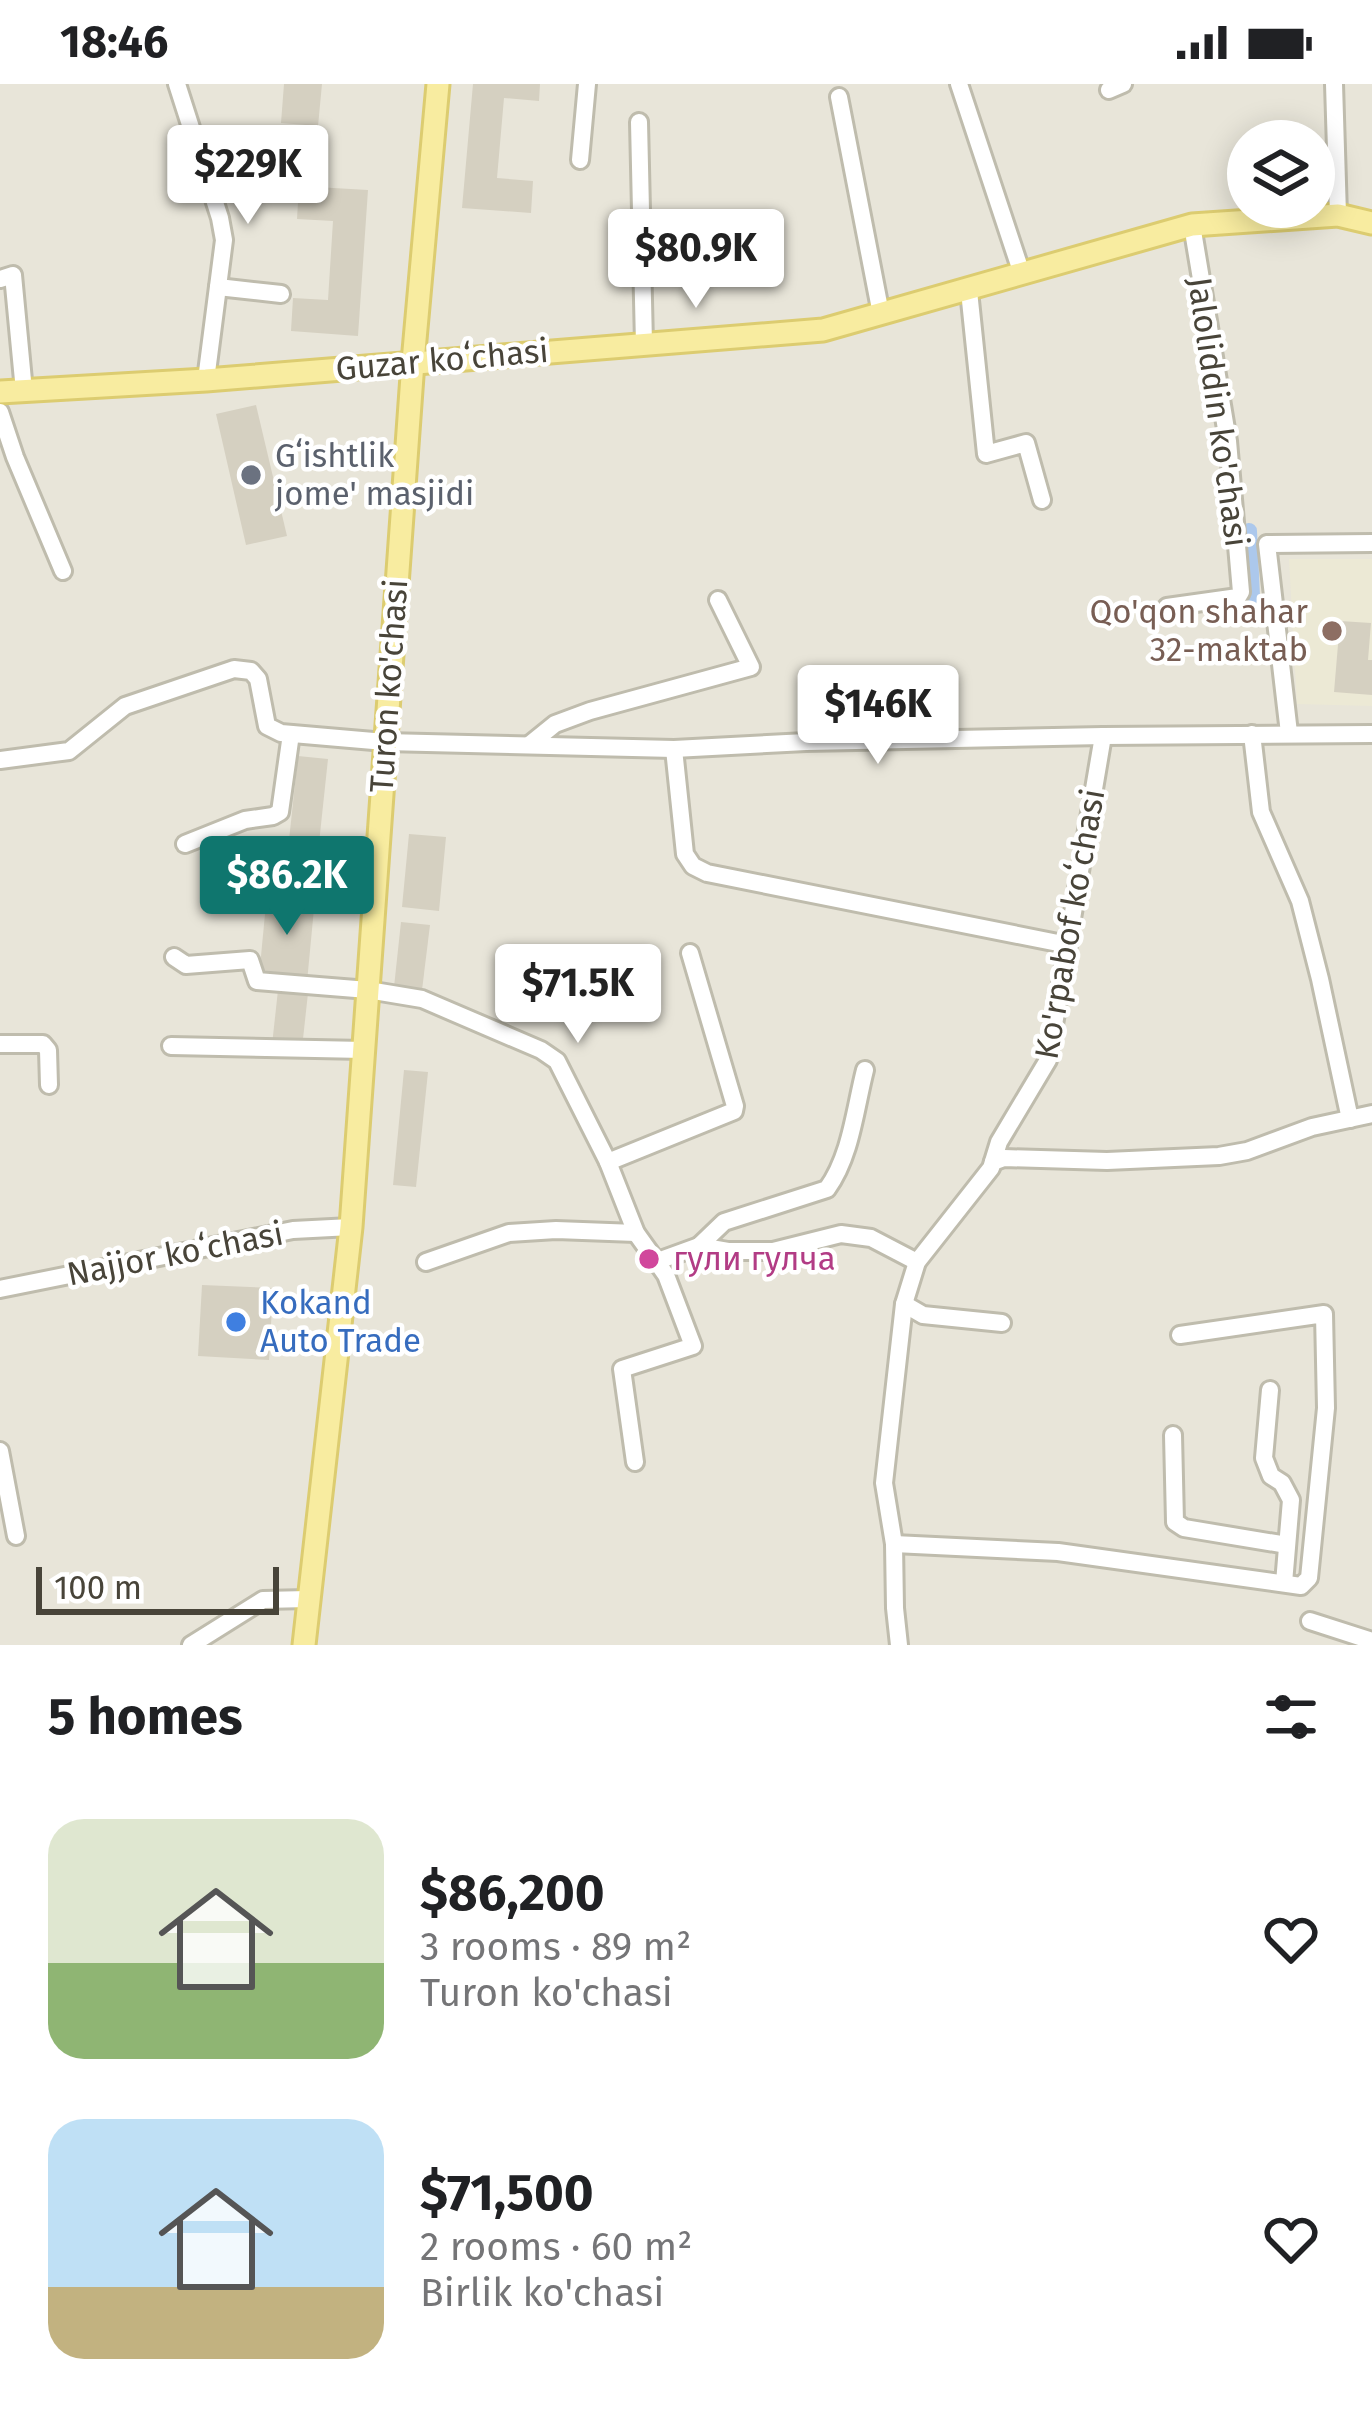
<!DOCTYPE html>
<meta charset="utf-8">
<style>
:root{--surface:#fff;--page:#f6f6f6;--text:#202124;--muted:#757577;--accent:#0f766e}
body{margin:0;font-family:"Fira Sans",sans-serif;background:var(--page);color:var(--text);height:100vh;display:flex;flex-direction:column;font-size:45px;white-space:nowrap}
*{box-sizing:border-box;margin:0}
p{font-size:39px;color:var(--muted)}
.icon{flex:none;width:66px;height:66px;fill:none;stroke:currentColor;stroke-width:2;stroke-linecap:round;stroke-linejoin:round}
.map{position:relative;height:1561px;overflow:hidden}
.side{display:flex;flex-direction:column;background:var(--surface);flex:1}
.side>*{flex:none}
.fabs{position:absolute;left:1227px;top:36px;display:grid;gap:24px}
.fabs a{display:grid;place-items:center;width:108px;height:108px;border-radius:50%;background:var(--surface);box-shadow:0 6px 30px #0003;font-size:60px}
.scale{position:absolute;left:36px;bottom:30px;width:243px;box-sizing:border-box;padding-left:12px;border:6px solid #484439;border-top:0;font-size:33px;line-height:42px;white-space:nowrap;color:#484439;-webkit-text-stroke:9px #fff;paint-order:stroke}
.price{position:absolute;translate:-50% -102px;padding:0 27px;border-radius:12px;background:#fff;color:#222;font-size:39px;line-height:78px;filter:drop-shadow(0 3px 6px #0008)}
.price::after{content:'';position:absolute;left:50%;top:72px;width:36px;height:27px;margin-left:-18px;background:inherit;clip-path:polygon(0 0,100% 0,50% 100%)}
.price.active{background:var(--accent);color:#fff}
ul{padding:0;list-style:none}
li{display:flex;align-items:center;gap:36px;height:300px;padding:0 48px}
li span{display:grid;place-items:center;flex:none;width:336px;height:240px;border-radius:36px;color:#555}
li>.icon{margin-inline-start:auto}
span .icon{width:144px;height:144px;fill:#fffc;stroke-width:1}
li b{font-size:51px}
h2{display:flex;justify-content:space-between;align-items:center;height:144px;padding:0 48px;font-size:51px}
.status{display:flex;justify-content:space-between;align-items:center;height:84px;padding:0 60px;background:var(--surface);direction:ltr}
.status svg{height:33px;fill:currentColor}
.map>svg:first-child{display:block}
</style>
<div class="status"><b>18:46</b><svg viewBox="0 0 49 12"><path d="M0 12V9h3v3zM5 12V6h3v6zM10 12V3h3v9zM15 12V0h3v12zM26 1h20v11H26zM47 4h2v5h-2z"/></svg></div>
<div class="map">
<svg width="1372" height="1561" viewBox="0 0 1372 1561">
<rect width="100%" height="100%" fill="#f4f3eb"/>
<path fill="#e8e5d9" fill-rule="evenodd" d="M0,0H1372V1561H0ZM1248,57H1314V123H1248Z"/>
<polygon fill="#ece9d5" points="1289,475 1372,475 1372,622 1297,620"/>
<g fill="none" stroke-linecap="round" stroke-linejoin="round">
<polyline stroke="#acc8ec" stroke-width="16" points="1249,447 1252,512"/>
</g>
<g fill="#d5d0c1">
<polygon points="284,0 322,0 318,42 281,39"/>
<polygon points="473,0 540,0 539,17 504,14 497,94 533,97 531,129 462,124"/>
<polygon points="299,102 368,106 358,252 291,247 293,214 328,216 333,137 297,135"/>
<polygon points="256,321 287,452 246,461 216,330"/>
<polygon points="1340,537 1371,539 1368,576 1372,576 1372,611 1334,608"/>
<polygon points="298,672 328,675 317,778 287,775"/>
<polygon points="409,750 446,753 439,827 402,823"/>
<polygon points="267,809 315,814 307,898 259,893"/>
<polygon points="401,838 430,841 422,906 394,903"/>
<polygon points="278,906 308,909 302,964 272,961"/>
<polygon points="404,986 428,988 416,1103 393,1101"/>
<polygon points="202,1201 273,1204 269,1276 198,1272"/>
</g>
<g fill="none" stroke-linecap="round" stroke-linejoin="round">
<g stroke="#bfbcad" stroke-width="22">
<g id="minor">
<polyline points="177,0 220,134 224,156 206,296"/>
<polyline points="959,0 1022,190"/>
<polyline points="1334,0 1338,131"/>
<polyline points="1109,6 1123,0"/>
<polyline points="839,13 881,230"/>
<polyline points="639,38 644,260"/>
<polyline points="580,76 587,0"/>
<polyline points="0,195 13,191 24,307"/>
<polyline points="218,203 281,210"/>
<polyline points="969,207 986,370 1026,359 1042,416"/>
<polyline points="0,328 15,373 63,487"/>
<polyline points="1167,523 1238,513 1241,508 1228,357 1192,141"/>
<polyline points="1289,649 1267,460 1372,459"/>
<polyline points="1252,650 1261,728 1300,817 1320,895 1350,1035"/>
<polyline points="529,661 555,640 590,627 751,583 718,516"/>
<polyline points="674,665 685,770 693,782 707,789 1068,861"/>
<polyline points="0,676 69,667 125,622 234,585 251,587 258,595 267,642 281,649 385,658 674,665 806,658 1103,652 1372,650"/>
<polyline points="185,760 245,736 273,732 280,728 291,650"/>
<polyline points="174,873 186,881 250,876 257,897 368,906 422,915 541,966 557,977 608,1078 636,1149 666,1191 693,1262 622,1285 635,1378"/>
<polyline points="0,960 43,960 48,966 49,1001"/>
<polyline points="171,962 364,966"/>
<polyline points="608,1078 734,1027 735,1022 690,869"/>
<polyline points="993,1078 1004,1074 1107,1077 1219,1072 1247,1067 1312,1043 1372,1030"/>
<path d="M699,1162L724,1138L827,1105C851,1072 855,1025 865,986"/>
<polyline points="426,1178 509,1149 556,1146 636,1149"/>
<polyline points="655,1178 699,1162 728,1167 773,1167 841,1150 871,1154 917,1178"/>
<polyline points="0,1205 293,1146 351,1143"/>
<polyline points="904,1220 923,1231 1002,1239"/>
<polyline points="1270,1306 1264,1374 1271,1392 1282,1399 1291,1416 1284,1499"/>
<polyline points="1173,1351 1175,1438 1184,1444 1287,1461"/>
<polyline points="0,1367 16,1452"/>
<polyline points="894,1460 1058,1468 1301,1502 1309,1494 1326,1324 1324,1230 1180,1251"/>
<polyline points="1310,1537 1372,1557"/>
<polyline points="191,1561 263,1516 308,1515"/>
<polyline points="899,1561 895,1524 894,1460 884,1399 904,1220 917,1178 991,1084 999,1058 1048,976 1103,652"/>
</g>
</g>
<g stroke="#dccc70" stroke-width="27">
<g id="major">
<polyline points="0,308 206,296 823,246 1192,141 1338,131 1372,139"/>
<polyline points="304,1561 351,1143 413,278 438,0"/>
</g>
</g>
<use href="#minor" stroke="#fff" stroke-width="16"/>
<use href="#major" stroke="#f8eca0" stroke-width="21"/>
</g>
<circle fill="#6b7280" stroke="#fff" stroke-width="4.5" cx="251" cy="391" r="12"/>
<circle fill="#8d6e63" stroke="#fff" stroke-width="4.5" cx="1332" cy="547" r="12"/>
<circle fill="#d1479c" stroke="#fff" stroke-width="4.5" cx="649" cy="1175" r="12"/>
<circle fill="#3f7fe0" stroke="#fff" stroke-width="4.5" cx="236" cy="1238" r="12"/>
<g text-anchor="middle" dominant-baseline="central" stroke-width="9" stroke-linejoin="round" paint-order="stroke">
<g font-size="33" fill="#484439" stroke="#fff">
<text transform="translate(442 276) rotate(-5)">Guzar koʻchasi</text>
<text transform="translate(1218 328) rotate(82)">Jaloliddin ko'chasi</text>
<text transform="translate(389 602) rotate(-86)">Turon ko'chasi</text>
<text transform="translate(1070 840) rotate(-80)">Ko'rpabof koʻchasi</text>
<text transform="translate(175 1170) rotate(-11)">Najjor koʻchasi</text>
</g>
<g font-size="33" fill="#5b616d" stroke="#fff" text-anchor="start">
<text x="275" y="372">Gʻishtlik<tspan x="275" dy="38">jome' masjidi</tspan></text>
</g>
<g font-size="33" fill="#785e54" stroke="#fff" text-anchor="end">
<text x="1308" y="528">Qo'qon shahar<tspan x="1308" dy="38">32-maktab</tspan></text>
</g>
<g font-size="33" fill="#b23c85" stroke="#fff" text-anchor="start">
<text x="673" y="1175">гули гулча</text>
</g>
<g font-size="33" fill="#366cbe" stroke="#fff" text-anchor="start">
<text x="260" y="1219">Kokand<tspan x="260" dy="38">Auto Trade</tspan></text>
</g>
</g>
</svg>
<div class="fabs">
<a><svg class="icon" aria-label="layers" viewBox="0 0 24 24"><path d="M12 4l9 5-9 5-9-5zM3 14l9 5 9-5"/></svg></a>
</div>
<div class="scale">100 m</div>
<b class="price" style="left:248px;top:143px">$229K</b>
<b class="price" style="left:696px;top:227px">$80.9K</b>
<b class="price" style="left:878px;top:683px">$146K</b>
<b class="price active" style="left:287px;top:854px">$86.2K</b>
<b class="price" style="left:578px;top:962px">$71.5K</b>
</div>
<section class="side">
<h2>5 homes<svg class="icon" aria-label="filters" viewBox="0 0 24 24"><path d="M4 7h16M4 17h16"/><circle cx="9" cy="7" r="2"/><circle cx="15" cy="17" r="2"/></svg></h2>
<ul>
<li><span style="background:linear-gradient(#dfe7d0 60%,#8fb573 0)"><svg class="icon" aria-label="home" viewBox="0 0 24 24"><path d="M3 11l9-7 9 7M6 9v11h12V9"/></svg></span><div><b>$86,200</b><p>3 rooms · 89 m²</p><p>Turon ko'chasi</p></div><svg class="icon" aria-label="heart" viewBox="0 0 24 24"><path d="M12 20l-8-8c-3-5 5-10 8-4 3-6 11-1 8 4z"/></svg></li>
<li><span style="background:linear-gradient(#bfe0f5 70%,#c2b280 0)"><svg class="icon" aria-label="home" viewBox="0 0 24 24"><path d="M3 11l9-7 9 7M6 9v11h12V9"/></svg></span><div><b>$71,500</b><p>2 rooms · 60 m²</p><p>Birlik ko'chasi</p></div><svg class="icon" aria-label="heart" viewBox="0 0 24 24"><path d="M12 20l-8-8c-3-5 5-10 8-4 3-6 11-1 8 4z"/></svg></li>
</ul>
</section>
